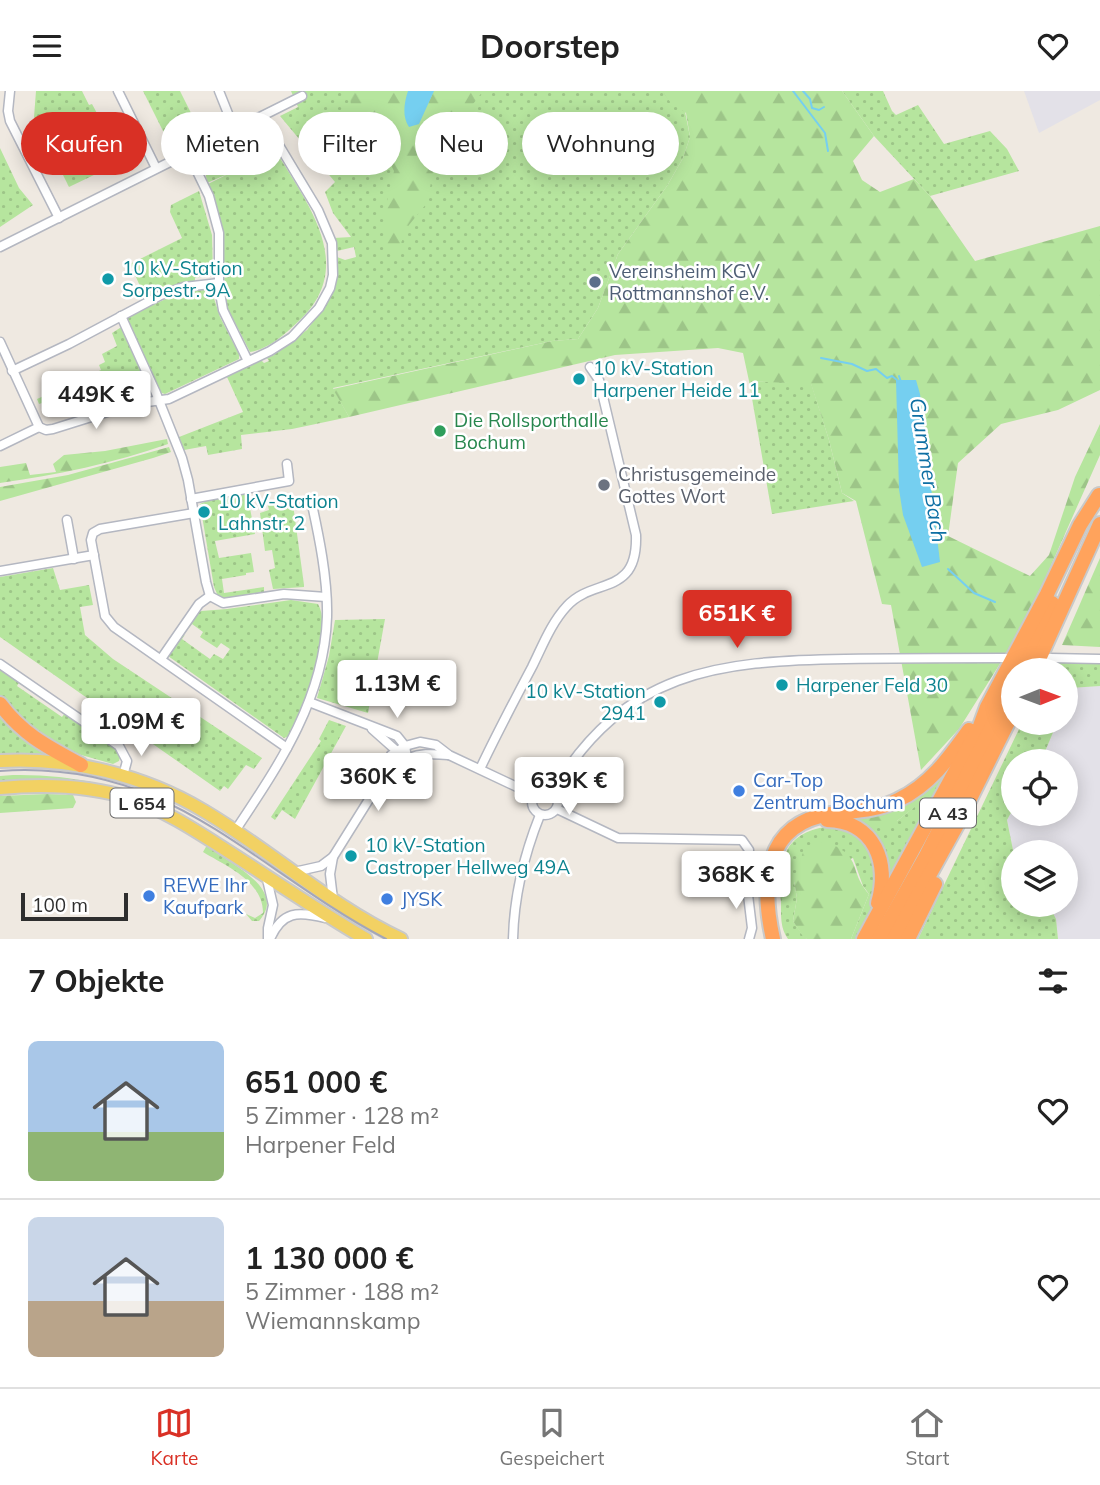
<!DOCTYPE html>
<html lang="de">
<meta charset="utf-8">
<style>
:root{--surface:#fff;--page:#f6f6f6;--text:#222;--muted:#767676;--line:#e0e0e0;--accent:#d93025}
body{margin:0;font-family:Mulish,sans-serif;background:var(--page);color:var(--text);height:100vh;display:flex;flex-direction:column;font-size:26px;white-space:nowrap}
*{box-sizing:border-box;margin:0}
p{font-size:23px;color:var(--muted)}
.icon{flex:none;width:38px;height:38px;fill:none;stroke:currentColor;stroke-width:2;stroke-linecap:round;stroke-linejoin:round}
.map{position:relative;height:848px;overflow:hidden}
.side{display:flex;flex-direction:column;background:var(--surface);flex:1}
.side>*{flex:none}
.guide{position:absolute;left:21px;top:21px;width:700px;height:63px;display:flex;gap:14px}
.needle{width:46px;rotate:89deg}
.tools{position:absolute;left:1001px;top:567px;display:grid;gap:14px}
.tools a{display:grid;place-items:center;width:77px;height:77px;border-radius:50%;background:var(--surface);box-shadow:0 4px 18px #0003;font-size:35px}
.scale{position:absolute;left:21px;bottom:18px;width:107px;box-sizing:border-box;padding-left:7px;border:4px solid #2e2e2e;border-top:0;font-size:19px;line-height:24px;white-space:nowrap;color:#2e2e2e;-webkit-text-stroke:5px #fff;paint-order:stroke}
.price{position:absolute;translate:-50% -60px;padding:0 16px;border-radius:7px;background:#fff;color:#222;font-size:23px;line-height:46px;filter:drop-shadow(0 2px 4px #0008)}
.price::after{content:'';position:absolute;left:50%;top:42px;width:21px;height:16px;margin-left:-10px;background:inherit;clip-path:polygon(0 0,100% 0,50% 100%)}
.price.on{background:var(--accent);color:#fff}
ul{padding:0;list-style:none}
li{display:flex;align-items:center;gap:21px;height:175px;padding:0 28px}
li+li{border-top:2px solid var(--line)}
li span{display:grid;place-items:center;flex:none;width:196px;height:140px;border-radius:10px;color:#555}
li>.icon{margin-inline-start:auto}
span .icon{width:84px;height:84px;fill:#fffc;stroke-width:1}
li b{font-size:30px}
h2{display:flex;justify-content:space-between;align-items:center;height:84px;padding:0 28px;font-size:30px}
.tag{padding:0 24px;border-radius:32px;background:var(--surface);box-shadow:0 4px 18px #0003;font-size:24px;line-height:63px}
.tag.on{background:var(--accent);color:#fff}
header{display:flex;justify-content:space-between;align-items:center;height:91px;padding:0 28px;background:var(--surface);font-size:32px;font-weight:700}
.menu{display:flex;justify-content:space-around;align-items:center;height:98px;border-top:2px solid var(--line);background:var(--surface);font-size:19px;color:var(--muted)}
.menu a{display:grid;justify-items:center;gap:4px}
.menu .on{color:var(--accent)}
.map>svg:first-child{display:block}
</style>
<header><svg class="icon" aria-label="menu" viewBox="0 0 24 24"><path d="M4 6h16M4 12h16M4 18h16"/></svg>Doorstep<svg class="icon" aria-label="heart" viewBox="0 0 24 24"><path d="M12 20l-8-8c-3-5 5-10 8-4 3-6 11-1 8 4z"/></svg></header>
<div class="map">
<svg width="1100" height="848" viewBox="0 0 1100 848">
<defs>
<pattern id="green-dots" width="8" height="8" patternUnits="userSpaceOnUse" patternTransform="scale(1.75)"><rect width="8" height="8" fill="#b6e59e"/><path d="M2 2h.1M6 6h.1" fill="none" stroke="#9dc588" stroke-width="1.8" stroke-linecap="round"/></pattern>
<pattern id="forest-firs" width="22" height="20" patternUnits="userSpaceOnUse" patternTransform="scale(1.75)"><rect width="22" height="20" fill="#b6e59e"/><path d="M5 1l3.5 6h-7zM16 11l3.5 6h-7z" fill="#9dc588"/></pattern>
</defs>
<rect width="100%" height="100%" fill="#efe9e1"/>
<g fill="#e3e1e8">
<polygon points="1024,0 1100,0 1100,9 1039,42"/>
<polygon points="1100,595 1100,848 1058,848 1056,828 1049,814 1066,814 1066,761 1018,761 1013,759 1007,729 1013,718 1013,723 1066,723 1066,670 1041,670 1057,632 1066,632 1066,609 1070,597"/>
</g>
<g fill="url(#green-dots)">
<polygon points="36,0 82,0 89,14 92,13 123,70 69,96 34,26"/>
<polygon points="143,0 180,0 196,32 167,48"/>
<polygon points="291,0 681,0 690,46 683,67 667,95 618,163 598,217 578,248 552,250 333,297 349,326 292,338 241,344 242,358 208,364 206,355 184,359 179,346 243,321 227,286 261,269 264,272 269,270 267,267 274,264 276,260 307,239 328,210 337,188 337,166 345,169 356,166 354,156 337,160 334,147 351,146 333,122 325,101 335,91 280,25 298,16"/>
<polygon points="842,0 883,0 892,20 896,24 918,14 944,53 990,40 1007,58 1019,80 930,105 874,45"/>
<path d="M260,43L273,56L262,64L274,57C305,110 359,174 299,230C285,243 269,258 250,261L225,212L223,142L215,109L208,93L230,82L207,92L205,78Z"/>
<polygon points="0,57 19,97 33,114 0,136"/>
<polygon points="199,100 212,144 213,183 195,187 195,190 172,195 145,206 130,173 182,147 170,121 171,114"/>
<polygon points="211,198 220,226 239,263 239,268 165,303 159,301 126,226 179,202"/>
<polygon points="123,235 144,281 141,284 118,293 115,289 39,313 37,308 101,279 99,274 105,271 102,263 117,255 112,242"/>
<polygon points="749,290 811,292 829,349 842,402 854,410 772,423"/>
<polygon points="247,402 255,443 215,450 219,467 251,462 254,481 246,482 246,484 222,488 224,502 264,496 264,501 224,508 218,505 214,496 200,413 211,408"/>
<polygon points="292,406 304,494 304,496 273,498 269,479 275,477 272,459 265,460 260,422 269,419 267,411"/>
<polygon points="53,477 60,499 89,494 93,514 80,516 85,544 113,568 262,667 254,678 246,674 228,698 224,695 220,700 0,546 0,486"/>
<path d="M291,509L318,513C334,540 302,618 289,645L284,647L168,565L179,548L185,544L182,548L210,568L214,563L223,568L230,558L221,552L217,557L200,546L203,541L192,533L189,537L188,534L196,523L201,520L227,518Z"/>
<polygon points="385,528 368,622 317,607 329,565 335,529"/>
<polygon points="1050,572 1100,572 1100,595 1070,597 1066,609 1066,579 1047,579"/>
<polygon points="0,576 20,590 17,595 62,626 65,622 119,659 121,663 119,670 113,673 53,656 0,609"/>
<polygon points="0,619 61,665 0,665"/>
<polygon points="329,629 346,635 295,728 282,719 275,729 271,726 321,650 319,648"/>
<polygon points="1022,632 1057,632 1041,670 1013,670 1013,718 1007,729 1013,759 1018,761 1013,761 1013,814 1049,814 1056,828 1058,848 918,848"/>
<polygon points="959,662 886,799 883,765 839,728 862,725 897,730 913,717"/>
<path d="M13,684C69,683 120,694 171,717L170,719L151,711L0,691V685Z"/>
<path d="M832,735C862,742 873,755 875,785C876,792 877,800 875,807C872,822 864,835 856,848H851L869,803L863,795L853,767L794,790L797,807L793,830L804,846L807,848H788C780,837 781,824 781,811C778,768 784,740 832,735Z"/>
<path d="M207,754C221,769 290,796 259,830H252L246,823L255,827L263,822C263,790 226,775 203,761Z"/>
</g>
<g fill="url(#forest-firs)">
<polygon points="349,0 408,0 404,23 419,33 434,0 483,0 437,60 427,112 409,134 396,163 386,157 384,123 394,80 382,56 375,57 369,79 359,79 346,61 355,42"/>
<polygon points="662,0 842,0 874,45 853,70 862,89 880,101 914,88 930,105 975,170 1100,135 1100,299 1058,319 1001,333 958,372 948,445 1030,485 1049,464 1075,386 1100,333 1100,364 1045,488 1008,560 959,638 921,679 891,514 882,513 856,410 842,402 829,349 811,293 749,290 743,262 718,257 615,264 349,326 333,298 552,250 578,248 598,217 618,163 667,95 683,67 690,46 686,22 671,12"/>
<path d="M167,348L168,353C115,372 56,384 0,392V376L26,372L30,384L56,381L53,373L64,364L105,360Z"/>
<polygon points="169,356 171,361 153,367 0,410 0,396 68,384"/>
<polygon points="1100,467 1100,556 1062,554"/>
<polygon points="938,685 942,688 931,703 897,730 869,740 862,725"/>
<polygon points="47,703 73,704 76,711 73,717 0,722 0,705"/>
<path d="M824,750C865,766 847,778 869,803L851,848H807L804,847L793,830L797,807L794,790L804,758Z"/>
</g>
<g fill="#75cff0">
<path d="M408,0H434L419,33L409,36C402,26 404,12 408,0Z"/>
<polygon points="896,289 916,289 920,303 940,471 922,476 903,424 899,398"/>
</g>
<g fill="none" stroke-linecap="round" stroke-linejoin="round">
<g stroke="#75cff0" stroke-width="2">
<polyline points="793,0 825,42 828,60"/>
<polyline points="803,0 810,8 812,17 819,19 824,16"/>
<polyline points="821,267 852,273 867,280 876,278 887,287 892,285 897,289"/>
<polyline points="899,285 901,291"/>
<polyline points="948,478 974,502 995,511"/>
</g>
<g stroke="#b4b7c1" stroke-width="11">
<g id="street">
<polyline points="10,0 8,20 10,30 59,127"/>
<polyline points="118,0 156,77"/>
<polyline points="219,0 235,40"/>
<polyline points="188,62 209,105 219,142 219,196 223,219 248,270"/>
<polyline points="0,156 302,5"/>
<polyline points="121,225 156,302 182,367 188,389 206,491 210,505 223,512 284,503 326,506"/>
<polyline points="0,251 39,336"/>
<polyline points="12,280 69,253 161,204 184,196 219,192"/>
<polyline points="39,336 46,339 53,338 133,313 169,308 270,260 292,246 319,217 330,197 333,184 332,152 318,119 262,26"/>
<polyline points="0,355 39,336"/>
<polyline points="191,408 289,390 287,373"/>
<polyline points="194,422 100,438 93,442 91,449 105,525 114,536 287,657"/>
<polyline points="67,429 74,468"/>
<polyline points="0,480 94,464"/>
<polyline points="1050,567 1100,568"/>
<polyline points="161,568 199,513 210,505"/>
<polyline points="0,573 119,655 127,670 123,685"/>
<polyline points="309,611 397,645 405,655 407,667"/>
<polyline points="372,638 399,662"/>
<path d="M480,678C496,644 514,610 532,576C542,556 551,532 567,515C593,486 638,506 636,444L599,289L590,276"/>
<path d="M380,691C406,665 411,661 448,664"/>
<circle cx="545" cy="711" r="13"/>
<path d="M553,700C625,580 716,570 845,568C899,567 952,567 1005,567"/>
<polyline points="557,718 618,747 742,749 749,759 745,779 752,837 749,848"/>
<path d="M235,740C279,674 324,608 327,526C328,489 319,445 311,409"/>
<polyline points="294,781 321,775 333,766 378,694 391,664 405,655 420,651 436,654 449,664 534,704"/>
<polyline points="266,784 273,814 268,837 268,848"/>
<polyline points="333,808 330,783 333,766"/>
<path d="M270,848C282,820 298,820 325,827"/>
<path d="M513,848C514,804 524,764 540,724"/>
</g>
</g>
<g stroke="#c9c9c9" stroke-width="16">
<g id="primary">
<path d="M0,670C70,666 144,684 204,720C272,760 330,815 401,848"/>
<path d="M0,697C45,693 89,694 132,708C166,720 196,740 226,759C273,789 318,820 366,848"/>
</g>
</g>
<g stroke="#c9c9c9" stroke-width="18">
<g id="highway">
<polyline points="1020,579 1052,512"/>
<polyline points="1034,579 1100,433"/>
<path d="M0,613C23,644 48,656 81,674"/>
<path d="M827,729C875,730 890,773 878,812"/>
<path d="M773,848C761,794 763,732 831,723C854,720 876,720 898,709C930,694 949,667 969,639"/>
<polyline points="864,848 980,635 987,616 1047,503 1080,434 1099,404"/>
<polyline points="879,848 926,765 1013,594"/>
<polyline points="894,848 958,732 1013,621"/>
<polyline points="908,848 935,793"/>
</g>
</g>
<use href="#street" stroke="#fff" stroke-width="8"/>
<use href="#primary" stroke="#f2d163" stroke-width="12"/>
<use href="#highway" stroke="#ffa35c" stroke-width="14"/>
<path stroke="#a3a6b8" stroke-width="2" d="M0,680C171,668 249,776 386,848"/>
</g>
<g fill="#0f9aa8" stroke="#fff" stroke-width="2.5">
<circle cx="108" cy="188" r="7"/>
<circle cx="579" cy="288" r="7"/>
<circle cx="204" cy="421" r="7"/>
<circle cx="782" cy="594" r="7"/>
<circle cx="660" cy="611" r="7"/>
<circle cx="351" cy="765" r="7"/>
</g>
<circle fill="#5c6f8a" stroke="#fff" stroke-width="2.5" cx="595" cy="191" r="7"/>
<circle fill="#2e9e5b" stroke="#fff" stroke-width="2.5" cx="440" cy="340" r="7"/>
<circle fill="#6b7280" stroke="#fff" stroke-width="2.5" cx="604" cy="394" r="7"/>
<g fill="#3f7fe0" stroke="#fff" stroke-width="2.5">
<circle cx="739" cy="700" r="7"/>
<circle cx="149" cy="805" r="7"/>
<circle cx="387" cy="808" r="7"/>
</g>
<g text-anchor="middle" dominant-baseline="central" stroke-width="5" stroke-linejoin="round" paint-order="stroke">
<g fill="#fff" stroke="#6d6d6d" stroke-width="2">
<rect x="110.5" y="697.5" width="63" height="29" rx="5"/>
<rect x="920" y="707.5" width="56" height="29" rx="5"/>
</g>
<g font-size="18" font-weight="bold" fill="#2e2e2e">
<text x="142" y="712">L 654</text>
<text x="948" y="722">A 43</text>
</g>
<g font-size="19" fill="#0d838f" stroke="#fff" text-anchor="start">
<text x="122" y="177">10 kV-Station<tspan x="122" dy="22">Sorpestr. 9A</tspan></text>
<text x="593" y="277">10 kV-Station<tspan x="593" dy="22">Harpener Heide 11</tspan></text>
<text x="218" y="410">10 kV-Station<tspan x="218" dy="22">Lahnstr. 2</tspan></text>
<text x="796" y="594">Harpener Feld 30</text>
<text x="646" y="600" text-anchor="end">10 kV-Station<tspan x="646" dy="22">2941</tspan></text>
<text x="365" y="754">10 kV-Station<tspan x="365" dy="22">Castroper Hellweg 49A</tspan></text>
</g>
<g font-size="19" fill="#4e5e75" stroke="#fff" text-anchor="start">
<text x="609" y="180">Vereinsheim KGV<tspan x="609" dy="22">Rottmannshof e.V.</tspan></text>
</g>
<g font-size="19" fill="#27864d" stroke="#fff" text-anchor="start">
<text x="454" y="329">Die Rollsporthalle<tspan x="454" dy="22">Bochum</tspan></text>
</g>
<g font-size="19" fill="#5b616d" stroke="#fff" text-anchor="start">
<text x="618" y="383">Christusgemeinde<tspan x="618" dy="22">Gottes Wort</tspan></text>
</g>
<g font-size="19" fill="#366cbe" stroke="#fff" text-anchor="start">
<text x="753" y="689">Car-Top<tspan x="753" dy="22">Zentrum Bochum</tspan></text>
<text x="163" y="794">REWE Ihr<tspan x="163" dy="22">Kaufpark</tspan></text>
<text x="401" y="808">JYSK</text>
</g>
<g font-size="21" font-style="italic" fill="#0d6fa3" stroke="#fff">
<text transform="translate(929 379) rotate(81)">Grummer Bach</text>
</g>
</g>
</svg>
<div class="tools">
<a><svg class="needle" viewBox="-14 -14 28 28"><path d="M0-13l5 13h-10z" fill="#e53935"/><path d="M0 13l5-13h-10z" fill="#767676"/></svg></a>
<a><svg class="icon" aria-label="locate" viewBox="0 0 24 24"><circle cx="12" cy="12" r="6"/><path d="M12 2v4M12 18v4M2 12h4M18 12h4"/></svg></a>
<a><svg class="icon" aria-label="layers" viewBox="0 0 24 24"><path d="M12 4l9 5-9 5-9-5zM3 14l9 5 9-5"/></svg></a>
</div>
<div class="scale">100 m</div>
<b class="price" style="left:96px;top:340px">449K €</b>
<b class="price on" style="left:737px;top:559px">651K €</b>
<b class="price" style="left:397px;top:629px">1.13M €</b>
<b class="price" style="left:141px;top:667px">1.09M €</b>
<b class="price" style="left:378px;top:722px">360K €</b>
<b class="price" style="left:569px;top:726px">639K €</b>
<b class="price" style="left:736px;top:820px">368K €</b>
<div class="guide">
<a class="tag on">Kaufen</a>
<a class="tag">Mieten</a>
<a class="tag">Filter</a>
<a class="tag">Neu</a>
<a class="tag">Wohnung</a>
</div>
</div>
<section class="side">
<h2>7 Objekte<svg class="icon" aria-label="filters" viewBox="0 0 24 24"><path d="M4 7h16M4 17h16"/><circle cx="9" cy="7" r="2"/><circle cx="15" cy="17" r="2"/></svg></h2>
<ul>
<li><span style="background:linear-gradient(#a9c7e8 65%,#8fb573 0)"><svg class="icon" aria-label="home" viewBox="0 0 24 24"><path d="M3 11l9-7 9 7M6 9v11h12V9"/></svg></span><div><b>651 000 €</b><p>5 Zimmer · 128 m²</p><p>Harpener Feld</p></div><svg class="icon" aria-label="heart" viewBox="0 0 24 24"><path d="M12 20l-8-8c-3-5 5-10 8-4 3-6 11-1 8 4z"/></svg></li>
<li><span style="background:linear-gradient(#c9d6e8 60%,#b9a48a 0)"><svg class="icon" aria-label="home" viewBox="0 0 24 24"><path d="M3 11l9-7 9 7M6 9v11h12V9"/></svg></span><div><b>1 130 000 €</b><p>5 Zimmer · 188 m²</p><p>Wiemannskamp</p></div><svg class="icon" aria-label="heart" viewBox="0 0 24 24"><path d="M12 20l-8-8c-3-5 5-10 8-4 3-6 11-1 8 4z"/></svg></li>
</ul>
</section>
<nav class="menu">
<a class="on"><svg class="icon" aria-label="map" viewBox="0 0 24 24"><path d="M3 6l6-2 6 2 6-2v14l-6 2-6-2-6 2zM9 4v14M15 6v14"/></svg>Karte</a>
<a><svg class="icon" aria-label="saved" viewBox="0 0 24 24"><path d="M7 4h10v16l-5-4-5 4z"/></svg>Gespeichert</a>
<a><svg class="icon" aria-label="home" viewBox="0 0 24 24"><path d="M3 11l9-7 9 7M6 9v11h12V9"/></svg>Start</a>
</nav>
